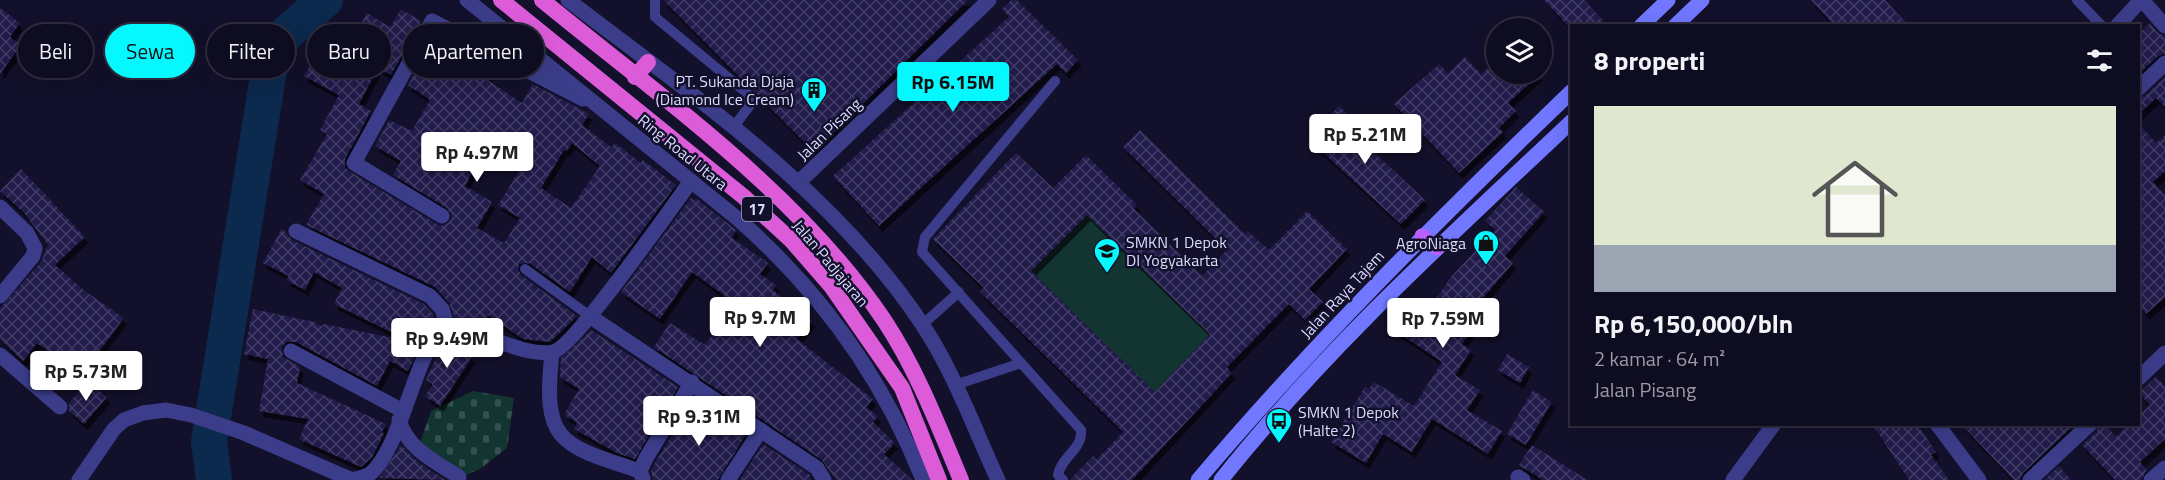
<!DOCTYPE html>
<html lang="id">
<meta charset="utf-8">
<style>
:root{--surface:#0e0c20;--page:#171529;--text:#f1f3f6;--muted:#9b9ba5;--line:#2e2c3e;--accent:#06f8ff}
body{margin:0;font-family:"Titillium Web",sans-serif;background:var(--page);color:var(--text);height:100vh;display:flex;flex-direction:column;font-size:22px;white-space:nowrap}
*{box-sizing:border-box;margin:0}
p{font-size:20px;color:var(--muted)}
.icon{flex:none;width:33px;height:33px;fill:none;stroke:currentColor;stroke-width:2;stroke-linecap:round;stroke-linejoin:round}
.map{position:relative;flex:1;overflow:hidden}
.drawer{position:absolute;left:1570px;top:24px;width:570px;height:402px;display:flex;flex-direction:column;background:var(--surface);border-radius:0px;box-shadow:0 6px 24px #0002,0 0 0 2px var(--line)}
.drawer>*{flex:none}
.top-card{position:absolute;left:18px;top:24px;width:570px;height:54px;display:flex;gap:12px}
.buttons{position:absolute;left:1486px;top:18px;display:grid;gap:12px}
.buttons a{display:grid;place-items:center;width:66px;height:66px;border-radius:50%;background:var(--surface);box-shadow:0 6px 24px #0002,0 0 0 2px var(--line);font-size:30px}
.price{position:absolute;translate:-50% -51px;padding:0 14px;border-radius:6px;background:#fff;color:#222;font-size:20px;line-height:39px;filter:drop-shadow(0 2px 3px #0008)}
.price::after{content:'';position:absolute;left:50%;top:36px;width:18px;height:14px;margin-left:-9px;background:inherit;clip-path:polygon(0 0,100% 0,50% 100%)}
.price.selected{background:var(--accent);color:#111}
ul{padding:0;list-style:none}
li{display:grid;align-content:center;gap:12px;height:318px;padding:0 24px}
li+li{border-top:2px solid var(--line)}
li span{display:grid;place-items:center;height:186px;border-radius:0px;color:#555}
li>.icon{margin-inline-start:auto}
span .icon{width:108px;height:108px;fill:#fffc;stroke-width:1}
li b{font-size:26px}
h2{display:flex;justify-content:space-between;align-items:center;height:72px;padding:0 24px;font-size:26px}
.pill{padding:0 21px;border-radius:27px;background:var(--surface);box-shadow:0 6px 24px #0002,0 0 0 2px var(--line);font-size:21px;line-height:54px}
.pill.selected{background:var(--accent);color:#111}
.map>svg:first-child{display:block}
</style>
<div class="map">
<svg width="2165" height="480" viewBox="0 0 2165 480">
<defs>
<pattern id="cemetery-stones" width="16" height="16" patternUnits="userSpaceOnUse" patternTransform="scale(1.5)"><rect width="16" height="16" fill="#133531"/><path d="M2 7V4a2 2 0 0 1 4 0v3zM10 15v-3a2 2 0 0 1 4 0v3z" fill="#355250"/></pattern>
<pattern id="building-cross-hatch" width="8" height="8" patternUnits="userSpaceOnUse" patternTransform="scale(1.5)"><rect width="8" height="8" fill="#221c4c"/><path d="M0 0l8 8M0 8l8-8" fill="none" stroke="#423c67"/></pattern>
<filter id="shadow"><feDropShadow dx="3.5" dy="6" stdDeviation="0" flood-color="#0009"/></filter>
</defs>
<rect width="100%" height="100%" fill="#13102b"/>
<polygon fill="#133531" points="1113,189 1093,220 1210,334 1155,392 1031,271"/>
<polygon fill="url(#cemetery-stones)" points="473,391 514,398 507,448 480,469 461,477 418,449 431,411"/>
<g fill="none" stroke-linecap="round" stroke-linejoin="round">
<polyline stroke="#0c294e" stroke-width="36" points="214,480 209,442 273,45 325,0"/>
</g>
<g fill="url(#building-cross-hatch)" fill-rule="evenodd" filter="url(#shadow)">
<polygon points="663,0 968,0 814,152"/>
<polygon points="1011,0 1017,0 1078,60 1066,73 1057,64 879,226 833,176 1009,17 1002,9"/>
<polygon points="1544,0 1584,0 1608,26 1568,26"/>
<polygon points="1811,0 1885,0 1909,26 1835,26"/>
<polygon points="0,8 20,23 10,37 21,45 0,74"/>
<path d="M401,9L421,21L391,75L378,68L359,104L371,111L345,159V167L349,171L437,224L442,226L450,221L452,216L447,208L393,175L401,161L375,146L389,120L412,131L430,100L408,85L436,34L449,41L446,46L489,74L486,79L522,103L533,84L589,114L582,125L611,147L615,143L641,163L643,160L676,185L611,273L592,257L570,292L529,263L519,264L518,269L521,275L577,316L550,342L523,339L488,315L482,326L456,321L449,303L435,287L306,225L324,194L300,180L327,134L320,130L339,95L304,76L324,39L334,45L346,25L357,31L367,13L390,27ZM572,143L600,166L571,208L541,188L564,150L567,151ZM490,149L521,168L498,205L520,218L504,243L477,228L492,202L465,186L483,151L487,153Z"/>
<polygon points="2150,23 2158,33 2165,36 2165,54 2158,56 2139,74 2139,34"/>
<polygon points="1465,57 1481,74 1497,60 1497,74 1540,74 1508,103 1516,111 1499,128 1503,132 1459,173 1394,104 1439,64 1448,74"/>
<polygon points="2165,77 2165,107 2156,98 2139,114 2139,98 2146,95"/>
<polygon points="1339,106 1369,134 1362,141 1425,200 1401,224 1308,139"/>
<polygon points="2139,124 2156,143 2165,135 2165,171 2153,182 2165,195 2165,297 2146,314 2139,306"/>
<path d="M1140,130L1245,234L1248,231L1269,250L1307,211L1347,249L1309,289L1323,302L1305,320L1289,304L1227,367L1232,373L1132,480H1070L1093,456L1096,460L1123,432L980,292L984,288L933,239L1016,153L1053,188L1086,155L1137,205L1134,209L1202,276L1227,250L1123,147ZM1087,215L1210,334L1155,392L1031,271Z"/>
<polygon points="21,169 85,237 55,265 86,292 124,318 98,353 103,357 87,375 53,350 51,353 37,343 23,361 0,339 0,308 41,262 48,245 25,214 0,191"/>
<polygon points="1516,187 1544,212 1505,256 1513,263 1482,299 1490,304 1462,344 1471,350 1455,375 1480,390 1467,410 1502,431 1488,454 1432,419 1412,452 1383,434 1366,463 1331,442 1365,387 1369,389 1374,382 1414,406 1442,362 1393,329 1406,309 1421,320 1451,277 1495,230 1485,221"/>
<polygon points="691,198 694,200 696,198 736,230 732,238 768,263 760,274 776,285 773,290 812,321 797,339 873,399 866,407 878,416 873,422 895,443 884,454 912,480 836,480 822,460 654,347 670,323 705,345 722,319 713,313 725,296 692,272 660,319 621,292"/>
<polygon points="282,228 292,240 424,304 433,314 437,324 429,329 408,371 390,361 377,386 296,342 286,342 282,347 283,357 300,367 297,383 386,424 382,432 384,434 372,457 361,467 299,439 308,419 259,411 268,359 244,354 253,309 314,322 322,326 324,324 398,339 399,336 334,304 342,288 314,272 305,290 286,280 289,276 263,263"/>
<polygon points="591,330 678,387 635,459 617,453 574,429 577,422 564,415 579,389 560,377 561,358"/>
<polygon points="449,341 473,344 468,354 472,357 440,406 425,396 433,384 426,380 443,342"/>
<polygon points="1507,354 1529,367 1520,383 1498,370"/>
<polygon points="2156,377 2165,386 2165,439 2140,462 2147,470 2141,480 2115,480 2082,445 2097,431 2099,424 2104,424 2116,437 2129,424 2139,424 2139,415 2150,405 2139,393"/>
<polygon points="87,381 107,397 84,424 69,411 69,403"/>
<polygon points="1533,390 1552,402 1526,445 1507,434"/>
<polygon points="694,398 747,433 718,480 653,480 651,471 655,463"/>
<polygon points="1872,424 1917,424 1936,452 1931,455 1949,480 1909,480"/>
<polygon points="1961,424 2075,424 2023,473 2020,480 2014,480"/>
<polygon points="763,444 810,475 811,480 740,480"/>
<polygon points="401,445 418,462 445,480 379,478"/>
<polygon points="1532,445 1567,467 1587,480 1543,480 1519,465"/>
<polygon points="2059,466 2071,480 2044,480"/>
</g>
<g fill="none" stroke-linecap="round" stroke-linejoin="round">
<g stroke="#3b3d8a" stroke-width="10">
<polyline points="655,0 655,17 748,94 750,105 733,128"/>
<polyline points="2077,0 2102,26"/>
<path d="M1055,81L925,237L922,252L1081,430C1083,449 1061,457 1058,475L1063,480"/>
<polyline points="525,269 591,317"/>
<polyline points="922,325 959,292"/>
<polyline points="955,385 1021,363"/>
</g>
<g stroke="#3b3d8a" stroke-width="15">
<polyline points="2142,0 2165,26"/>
<polyline points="2117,26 2141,0"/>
<polyline points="2139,88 2165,63"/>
<polyline points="798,183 989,0"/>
<polyline points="0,207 27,233 35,248 33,256 0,296"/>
<polyline points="442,216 354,163 432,21 583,99"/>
<polyline points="296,231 430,296 442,309 449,331"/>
<polyline points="591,317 817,468 824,480"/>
<polyline points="291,351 403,411"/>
<path d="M552,353C542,443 560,445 640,471"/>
<polyline points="0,355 60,407"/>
<polyline points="2139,378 2165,353"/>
<path d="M399,420C407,449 436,462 459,477L457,480"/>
<polyline points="1937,424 1979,480"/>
<polyline points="1518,477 1523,480"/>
<polyline points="643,479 640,471 646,458 692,382"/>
<path d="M79,480L114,429L124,420L143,413L166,410L191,415L244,433L352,480C358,478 365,477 370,474C399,450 412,369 437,334C464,318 520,359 553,352C573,348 672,207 691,181"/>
<polyline points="728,480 761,430"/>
<polyline points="1733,480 1774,424"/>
<polyline points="2030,480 2090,424"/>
<polyline points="2151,480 2165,468"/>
</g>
<g stroke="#3b3d8a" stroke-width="15">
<path d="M467,0L738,219C820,291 883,378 923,480"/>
<path d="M568,0C694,97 833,190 922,324C954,372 974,428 998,480"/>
</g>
<g stroke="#7177ff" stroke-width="15">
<polyline points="1641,26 1668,0"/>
<polyline points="1675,26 1702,0"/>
<path d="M1198,480C1315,342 1442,216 1572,91"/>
<path d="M1221,480C1325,349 1450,236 1572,121"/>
</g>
<polyline stroke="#b961ff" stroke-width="15" points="1422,236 1437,248"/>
<g stroke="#dc5bd9" stroke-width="16">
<polyline points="501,0 744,197 791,240 831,286 902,388 939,480"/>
<path d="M542,0C660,97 798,192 884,320C917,370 938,425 961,480"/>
<polyline points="635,77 648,62"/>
</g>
</g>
<defs>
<g id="building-pin" transform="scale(1.35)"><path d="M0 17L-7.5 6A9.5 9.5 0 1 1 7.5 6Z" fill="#06f8ff" stroke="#13102b"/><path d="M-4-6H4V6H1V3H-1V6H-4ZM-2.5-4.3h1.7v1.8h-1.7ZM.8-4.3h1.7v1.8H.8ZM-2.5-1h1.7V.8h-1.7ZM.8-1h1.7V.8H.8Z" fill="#111"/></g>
<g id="shop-pin" transform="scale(1.35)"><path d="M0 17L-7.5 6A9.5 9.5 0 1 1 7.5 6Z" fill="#06f8ff" stroke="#13102b"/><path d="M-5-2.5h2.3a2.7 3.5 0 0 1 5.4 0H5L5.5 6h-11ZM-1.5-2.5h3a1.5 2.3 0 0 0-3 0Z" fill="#111"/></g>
<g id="school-pin" transform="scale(1.35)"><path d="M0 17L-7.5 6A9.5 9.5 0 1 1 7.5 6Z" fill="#06f8ff" stroke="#13102b"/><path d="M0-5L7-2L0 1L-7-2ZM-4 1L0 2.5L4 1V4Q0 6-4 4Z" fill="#111"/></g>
<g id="bus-pin" transform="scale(1.35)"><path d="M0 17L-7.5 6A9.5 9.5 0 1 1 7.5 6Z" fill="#06f8ff" stroke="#13102b"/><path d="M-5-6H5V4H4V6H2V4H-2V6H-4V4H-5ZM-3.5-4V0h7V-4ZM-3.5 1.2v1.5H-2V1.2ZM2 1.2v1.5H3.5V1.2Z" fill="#111"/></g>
</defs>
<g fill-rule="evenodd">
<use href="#building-pin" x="814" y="90"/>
<use href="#shop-pin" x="1486" y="243"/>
<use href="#school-pin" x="1107" y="251"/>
<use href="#bus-pin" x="1279" y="421"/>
</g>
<g text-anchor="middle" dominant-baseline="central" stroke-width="5" stroke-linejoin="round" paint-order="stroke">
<rect fill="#13102b" stroke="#9f9dbf" stroke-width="1.5" x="742" y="197" width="30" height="24" rx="4.5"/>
<g font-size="15" font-weight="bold" fill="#dbdaff">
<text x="757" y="209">17</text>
</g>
<g font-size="16" fill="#dbdaff" stroke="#13102b" text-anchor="end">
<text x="794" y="81">PT. Sukanda Djaja<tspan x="794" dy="18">(Diamond Ice Cream)</tspan></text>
<text x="1126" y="242" text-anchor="start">SMKN 1 Depok<tspan x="1126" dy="18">DI Yogyakarta</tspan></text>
<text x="1466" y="243">AgroNiaga</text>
<text x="1298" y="412" text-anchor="start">SMKN 1 Depok<tspan x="1298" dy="18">(Halte 2)</tspan></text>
</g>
<g font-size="16" fill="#dbdaff" stroke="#13102b">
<text transform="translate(829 129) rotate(-44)">Jalan Pisang</text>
<text transform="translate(683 152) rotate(39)">Ring Road Utara</text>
<text transform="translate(831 263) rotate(50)">Jalan Padjajaran</text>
<text transform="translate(1342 294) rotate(-47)">Jalan Raya Tajem</text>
</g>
</g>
</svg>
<div class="buttons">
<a><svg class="icon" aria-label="layers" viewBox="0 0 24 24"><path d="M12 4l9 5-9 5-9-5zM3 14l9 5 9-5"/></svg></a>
</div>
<b class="price selected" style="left:953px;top:113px">Rp 6.15M</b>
<b class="price" style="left:1365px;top:165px">Rp 5.21M</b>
<b class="price" style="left:477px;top:183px">Rp 4.97M</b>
<b class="price" style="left:760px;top:348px">Rp 9.7M</b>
<b class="price" style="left:1443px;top:349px">Rp 7.59M</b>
<b class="price" style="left:447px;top:369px">Rp 9.49M</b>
<b class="price" style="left:86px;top:402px">Rp 5.73M</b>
<b class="price" style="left:699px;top:447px">Rp 9.31M</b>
<div class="top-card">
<a class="pill">Beli</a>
<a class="pill selected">Sewa</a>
<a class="pill">Filter</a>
<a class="pill">Baru</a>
<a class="pill">Apartemen</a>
</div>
<section class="drawer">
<h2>8 properti<svg class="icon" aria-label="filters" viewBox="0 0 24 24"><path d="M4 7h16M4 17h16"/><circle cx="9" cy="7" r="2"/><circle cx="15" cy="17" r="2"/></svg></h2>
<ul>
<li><span style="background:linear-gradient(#dfe7d0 75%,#9aa5b1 0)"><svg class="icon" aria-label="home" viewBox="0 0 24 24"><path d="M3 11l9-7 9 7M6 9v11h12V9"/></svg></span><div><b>Rp 6,150,000/bln</b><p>2 kamar · 64 m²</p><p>Jalan Pisang</p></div></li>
</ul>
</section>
</div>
